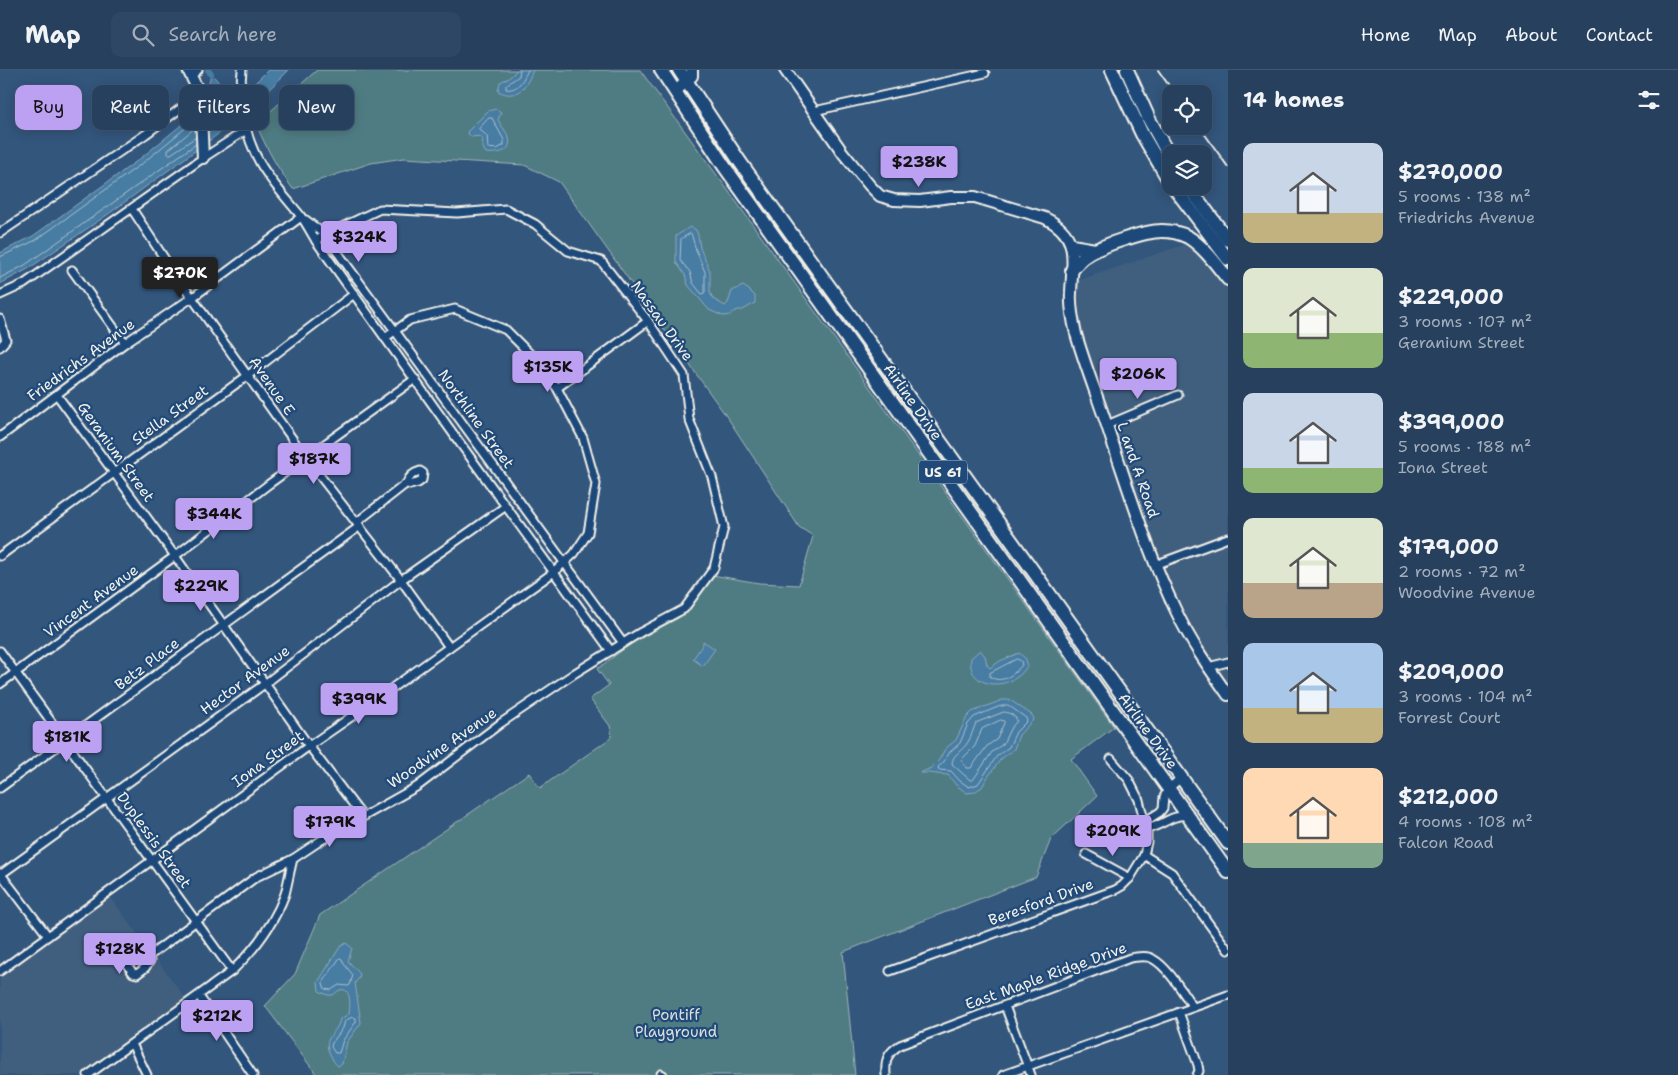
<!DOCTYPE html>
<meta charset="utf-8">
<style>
:root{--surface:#26405e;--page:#2e4764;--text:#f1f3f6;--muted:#a4afbc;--line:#425973;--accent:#bca0f2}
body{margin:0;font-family:"Shantell Sans",sans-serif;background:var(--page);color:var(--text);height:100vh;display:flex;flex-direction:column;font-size:19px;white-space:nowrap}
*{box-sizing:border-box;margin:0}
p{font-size:16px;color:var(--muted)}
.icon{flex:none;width:28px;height:28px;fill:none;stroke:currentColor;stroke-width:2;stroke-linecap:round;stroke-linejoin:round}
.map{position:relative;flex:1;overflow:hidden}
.sheet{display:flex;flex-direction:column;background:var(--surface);width:450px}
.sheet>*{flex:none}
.hud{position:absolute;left:15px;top:15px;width:475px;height:45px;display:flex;gap:10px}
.fabs{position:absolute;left:1162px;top:15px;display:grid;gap:10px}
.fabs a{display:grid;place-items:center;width:50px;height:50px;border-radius:10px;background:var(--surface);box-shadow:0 2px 12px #0003,0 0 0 1px var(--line);font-size:25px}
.price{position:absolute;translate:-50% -42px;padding:0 11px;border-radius:5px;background:var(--accent);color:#111;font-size:16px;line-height:32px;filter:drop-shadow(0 1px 2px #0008)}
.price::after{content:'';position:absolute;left:50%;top:30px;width:15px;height:11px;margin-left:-8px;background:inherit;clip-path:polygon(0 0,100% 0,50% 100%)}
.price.selected{background:#222;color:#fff}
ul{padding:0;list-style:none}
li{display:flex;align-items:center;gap:15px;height:125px;padding:0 15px}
li span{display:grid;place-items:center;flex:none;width:140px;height:100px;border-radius:10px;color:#555}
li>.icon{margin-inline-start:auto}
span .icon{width:60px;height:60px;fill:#fffc;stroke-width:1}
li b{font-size:21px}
h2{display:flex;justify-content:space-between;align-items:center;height:60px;padding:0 15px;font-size:21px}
.tag{padding:0 18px;border-radius:10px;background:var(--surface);box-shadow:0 2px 12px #0003,0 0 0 1px var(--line);font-size:18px;line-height:45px}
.tag.selected{background:var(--accent);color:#111}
header{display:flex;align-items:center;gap:30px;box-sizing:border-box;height:70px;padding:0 25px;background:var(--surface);border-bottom:1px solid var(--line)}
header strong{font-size:24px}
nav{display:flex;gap:28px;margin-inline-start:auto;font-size:18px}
.search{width:350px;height:45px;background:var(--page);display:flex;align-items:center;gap:12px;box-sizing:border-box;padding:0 18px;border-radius:10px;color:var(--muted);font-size:19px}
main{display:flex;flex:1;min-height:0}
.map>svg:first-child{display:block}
</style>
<header>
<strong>Map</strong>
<div class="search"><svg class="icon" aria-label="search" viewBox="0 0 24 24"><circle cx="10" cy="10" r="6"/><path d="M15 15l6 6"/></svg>Search here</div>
<nav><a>Home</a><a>Map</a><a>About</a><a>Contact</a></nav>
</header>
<main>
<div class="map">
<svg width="1228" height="1005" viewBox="0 0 1228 1005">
<rect width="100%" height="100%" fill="#33567d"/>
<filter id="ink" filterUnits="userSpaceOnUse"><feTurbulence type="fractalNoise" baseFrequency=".02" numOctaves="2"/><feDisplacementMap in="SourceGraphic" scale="10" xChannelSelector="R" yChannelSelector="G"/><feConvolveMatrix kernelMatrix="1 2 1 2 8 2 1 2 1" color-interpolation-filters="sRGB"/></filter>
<g filter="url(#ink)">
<g fill="#415f7f">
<polygon points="1186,174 1201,184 1228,218 1228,632 1197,589 1174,549 1156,510 1073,269 1068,214"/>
<polygon points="111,828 186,929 81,1005 0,1005 0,905 100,832"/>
</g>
<path fill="#507b83" stroke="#a2b6b6" d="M317,0H640L727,119L1114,657L1071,689L1097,726L1051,769L1036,807L843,882L855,1005H317L265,936L295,904L320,845L529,703L540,718L612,667L610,656L590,629L609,615L597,599L632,573L680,547L698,527L712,505L759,513L799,515L813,466L799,457L729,350L559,112L524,95L404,88L371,93L293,119C278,99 266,78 256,54Z"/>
<g fill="#467ba3" stroke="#8caabf">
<path d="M268,0H289L251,37L221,62L107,145L28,199L0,214V183L33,166L141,88L191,47L205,30L211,4C223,14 223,23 225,37L257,11Z"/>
<path d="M517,0H533C527,16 517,31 498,21L500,12L509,8Z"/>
<path d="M496,39L501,42L498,50C501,56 507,62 509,68C513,83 496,84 486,83C477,72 491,64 471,67L467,62L488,41Z"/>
<polygon points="690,157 696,160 698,165 700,178 710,201 710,222 713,229 725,236 728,233 732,221 743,216 749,220 755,226 755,233 743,240 737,240 731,245 723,246 709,240 688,215 685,205 676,192 676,166"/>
<polygon points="703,571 715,579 703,596 693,589 703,574"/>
<path d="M980,580L985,586L987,595L990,598L1000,591L1019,583L1026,589L1027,596C1012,623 966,619 971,588Z"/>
<path d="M1002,630H1010L1032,645L1034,649L1019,665L1014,679L1001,689L987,708L982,717L974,722L967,723L956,715L948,705C938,705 931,702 920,703L931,698L939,690L945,679L956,670L967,647L972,642Z"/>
<path d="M346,873L352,878L348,891L360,904L359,908L355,913L361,953L347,972L342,994L338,996C334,993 333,990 331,986C320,967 337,965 340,949L349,944C350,938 352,916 340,920C337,921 335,924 333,925H328L319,921L318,912L340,877Z"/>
</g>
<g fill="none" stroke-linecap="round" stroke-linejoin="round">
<g stroke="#aec2cc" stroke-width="1">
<path d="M520,0L519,6L506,15V19C518,21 523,10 528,0"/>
<polyline points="207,36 210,32 213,22 215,20 217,22 220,36 223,40 229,40 237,34"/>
<polygon points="489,48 492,48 504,70 504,75 497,79 488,78 487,66 479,59"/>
<polyline points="195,58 168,80 168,84 171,84 196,67"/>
<polygon points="689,164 691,163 696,180 705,202 705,222 703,224 701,223 693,213 690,202 680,190 681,169"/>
<polyline points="0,187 36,170 144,92 195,50"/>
<polyline points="0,208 25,195 196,74"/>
<path d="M1017,589L1021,591L1022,595C1013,605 1003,614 990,607V603Z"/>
<polygon points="1008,635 1026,648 1027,651 1016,662 1009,677 997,686 978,714 969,717 960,711 951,701 939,700 938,697 943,693 950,682 960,673 968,654 974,647 998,637"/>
<path d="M1004,642C1009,642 1017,647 1017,651L1010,659L1003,674L992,682L973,710H970L952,694C952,684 963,681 968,672C972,666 973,659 976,653Z"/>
<polygon points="1001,650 1004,651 1004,653 997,669 987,676 971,698 967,698 961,690 975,676 982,659"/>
<polygon points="340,888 342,889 344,894 353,905 350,915 348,916 339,915 331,920 325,919 323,913"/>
<polygon points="353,947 356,948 356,952 343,970 339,983 335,983 331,977 332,973 343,958 345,951"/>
</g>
<polyline stroke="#467ba3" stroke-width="6" points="208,0 211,4"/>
<g stroke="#f4f1e8" stroke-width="11">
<g id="street">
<path d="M242,0C239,31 244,65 260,93C271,112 286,128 300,145C306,153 311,163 316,171L457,369L611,581"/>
<polyline points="192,5 198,0"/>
<polyline points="814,41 985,3"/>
<polyline points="132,139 166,191 306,388 401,510 449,577"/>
<polyline points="306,150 325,165 623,573"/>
<polyline points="0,163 146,64 200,24"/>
<polyline points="72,200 125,273"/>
<polyline points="0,225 24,214 203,88 246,60"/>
<polyline points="0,249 6,270 0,277"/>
<polyline points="557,318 648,251"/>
<polyline points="57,325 175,486 309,676 363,747"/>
<polyline points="1107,355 1178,325"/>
<polyline points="0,367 125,273 193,227 301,147"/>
<path d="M357,452L407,413L410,415L418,413L422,410L423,403L420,401C413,403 409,406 407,413"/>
<polyline points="0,486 247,306 354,224"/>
<polyline points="1155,495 1228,468"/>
<polyline points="0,581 232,901"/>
<polyline points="1208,597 1228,592"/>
<polyline points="0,614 175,486 269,414 415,309"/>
<polyline points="0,718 360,456"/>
<polyline points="1144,752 1160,742 1163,738 1164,727 1169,718 1181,708"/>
<path d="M1146,759C1161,757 1171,744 1187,746"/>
<polyline points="1086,784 1130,808"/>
<polyline points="1144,785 1172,803 1228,880"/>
<polyline points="0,803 48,866"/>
<polyline points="0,805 266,613 401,510 506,436"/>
<polygon points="140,883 145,883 149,886 150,891 145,898 137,904 133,903 128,896 128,892 133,886"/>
<polyline points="149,886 256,807 293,789"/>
<polyline points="0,901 309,676 374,631 554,502 574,484 588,463 596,414 583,368 557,318 540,294 506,260 455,239 410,250 385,268"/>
<polyline points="890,901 1115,820 1122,816 1130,808 1144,785 1147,772 1147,762 1139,730 1129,710 1111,689"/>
<polyline points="199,926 253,1005"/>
<polyline points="1005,936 1031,1005"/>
<polyline points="1179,942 1198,995 1199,1001 1197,1005"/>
<polyline points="132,974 147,1005"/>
<polyline points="661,1004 663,1005"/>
<path d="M88,1005L232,901C255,879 274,854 285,824C288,813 290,800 293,789L320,771L418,716L501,653L575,603L641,562L684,539L714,498L724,457L712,407L689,349L684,305L648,251L601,191L568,181L535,154L506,139L457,143L380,139L325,165L316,171"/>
<path d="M886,1005C885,990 887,983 900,975L1130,888C1138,887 1147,885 1153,889C1168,897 1183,923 1193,937"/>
<polyline points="1003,1005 1228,925"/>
</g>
</g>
<g stroke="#f4f1e8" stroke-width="14">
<g id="secondary">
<polyline points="188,0 200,24 203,88"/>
<path d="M785,0L843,83L870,116L880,126L894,130L920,131L951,127H975L1045,148C1081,166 1072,190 1071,223C1070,236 1073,251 1076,264C1086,299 1100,333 1111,368C1131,426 1149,486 1176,541C1190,571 1209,598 1228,625"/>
<polyline points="675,22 692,6 692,0"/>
</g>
</g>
<g stroke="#f4f1e8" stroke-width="16">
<g id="highway">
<polyline points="661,0 724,96 1228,802"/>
<polyline points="679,0 740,92 1228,773"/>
<polyline points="1112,0 1142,64 1171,114"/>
<polyline points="1127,0 1149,49 1171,89"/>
<polyline points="1173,116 1228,189"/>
<polyline points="1188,116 1228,170"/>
<polyline points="1072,176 1095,180"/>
<path d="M1072,200C1076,195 1080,189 1085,186C1099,176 1145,161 1162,161C1171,161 1180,163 1188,167C1204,177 1216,194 1228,209"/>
</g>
</g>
<use href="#street" stroke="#1f4a7a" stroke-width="7"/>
<use href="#secondary" stroke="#1f4a7a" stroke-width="10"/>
<use href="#highway" stroke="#1f4a7a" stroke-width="12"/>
<g stroke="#f4f1e8" stroke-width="2">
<polyline points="1158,0 1175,24"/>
<polyline points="1199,56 1228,97"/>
</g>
</g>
</g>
<g text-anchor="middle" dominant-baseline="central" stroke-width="4.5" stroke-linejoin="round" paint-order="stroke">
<rect fill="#1f4a7a" stroke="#b4bfc7" stroke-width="1" x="919" y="390.5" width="48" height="23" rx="4"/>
<g font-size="14" font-weight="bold" fill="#f4f1e8">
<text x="943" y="402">US 61</text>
</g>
<g font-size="15" fill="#f4f1e8" stroke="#1f4a7a">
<text transform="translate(662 251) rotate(54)">Nassau Drive</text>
<text transform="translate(81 290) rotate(-36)">Friedrichs Avenue</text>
<text transform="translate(272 316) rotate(55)">Avenue E</text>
<text transform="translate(913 332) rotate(55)">Airline Drive</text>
<text transform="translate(170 345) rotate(-36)">Stella Street</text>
<text transform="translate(476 349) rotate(54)">Northline Street</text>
<text transform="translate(116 382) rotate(54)">Geranium Street</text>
<text transform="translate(1138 400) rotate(71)">L and A Road</text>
<text transform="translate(91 531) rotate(-36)">Vincent Avenue</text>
<text transform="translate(147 594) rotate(-37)">Betz Place</text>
<text transform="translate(245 610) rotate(-36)">Hector Avenue</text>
<text transform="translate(1148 661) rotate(54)">Airline Drive</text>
<text transform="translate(442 678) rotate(-35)">Woodvine Avenue</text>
<text transform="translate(268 689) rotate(-36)">Iona Street</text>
<text transform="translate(154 770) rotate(54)">Duplessis Street</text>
<text transform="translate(1041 832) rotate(-20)">Beresford Drive</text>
<text transform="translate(1046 906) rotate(-20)">East Maple Ridge Drive</text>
</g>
<g font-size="15" fill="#dbdfd9" stroke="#1f4a7a">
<text x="676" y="945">Pontiff<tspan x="676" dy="17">Playground</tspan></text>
</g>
</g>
</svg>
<div class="fabs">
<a><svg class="icon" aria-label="locate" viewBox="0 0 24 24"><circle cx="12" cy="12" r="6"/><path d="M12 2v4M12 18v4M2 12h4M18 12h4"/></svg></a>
<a><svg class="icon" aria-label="layers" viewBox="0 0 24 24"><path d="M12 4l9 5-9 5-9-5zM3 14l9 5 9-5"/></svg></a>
</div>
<b class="price" style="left:919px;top:118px">$238K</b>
<b class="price" style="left:359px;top:193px">$324K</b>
<b class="price selected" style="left:180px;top:229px">$270K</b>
<b class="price" style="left:548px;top:323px">$135K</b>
<b class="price" style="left:1138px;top:330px">$206K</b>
<b class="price" style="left:314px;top:415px">$187K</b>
<b class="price" style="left:214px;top:470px">$344K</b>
<b class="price" style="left:201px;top:542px">$229K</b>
<b class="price" style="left:359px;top:655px">$399K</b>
<b class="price" style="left:67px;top:693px">$181K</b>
<b class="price" style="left:330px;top:778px">$179K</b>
<b class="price" style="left:1113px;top:787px">$209K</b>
<b class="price" style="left:120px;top:905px">$128K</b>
<b class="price" style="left:217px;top:972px">$212K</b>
<div class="hud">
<a class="tag selected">Buy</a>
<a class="tag">Rent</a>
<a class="tag">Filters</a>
<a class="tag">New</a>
</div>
</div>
<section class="sheet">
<h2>14 homes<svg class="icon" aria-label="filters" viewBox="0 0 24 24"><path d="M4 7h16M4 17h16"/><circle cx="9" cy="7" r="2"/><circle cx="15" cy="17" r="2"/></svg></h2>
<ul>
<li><span style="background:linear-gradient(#c9d6e8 70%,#c2b280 0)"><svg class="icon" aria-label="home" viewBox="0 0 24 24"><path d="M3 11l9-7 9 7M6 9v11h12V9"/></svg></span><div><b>$270,000</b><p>5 rooms · 138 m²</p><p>Friedrichs Avenue</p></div></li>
<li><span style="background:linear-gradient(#dfe7d0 65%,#8fb573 0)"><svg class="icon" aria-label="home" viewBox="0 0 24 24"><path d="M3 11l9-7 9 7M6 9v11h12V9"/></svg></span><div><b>$229,000</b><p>3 rooms · 107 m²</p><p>Geranium Street</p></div></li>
<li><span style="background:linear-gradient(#c9d6e8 75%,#8fb573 0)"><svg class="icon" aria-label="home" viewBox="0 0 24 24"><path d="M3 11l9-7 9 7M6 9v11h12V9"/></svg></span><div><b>$399,000</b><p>5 rooms · 188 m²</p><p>Iona Street</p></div></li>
<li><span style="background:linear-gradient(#dfe7d0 65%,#b9a48a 0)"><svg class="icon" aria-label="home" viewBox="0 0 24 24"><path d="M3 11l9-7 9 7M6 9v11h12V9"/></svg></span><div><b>$179,000</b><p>2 rooms · 72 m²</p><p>Woodvine Avenue</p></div></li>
<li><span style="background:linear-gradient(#a9c7e8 65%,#c2b280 0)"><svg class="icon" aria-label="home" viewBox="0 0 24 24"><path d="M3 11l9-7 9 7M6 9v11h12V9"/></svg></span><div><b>$209,000</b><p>3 rooms · 104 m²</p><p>Forrest Court</p></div></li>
<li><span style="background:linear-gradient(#ffd9b3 75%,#7fa58c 0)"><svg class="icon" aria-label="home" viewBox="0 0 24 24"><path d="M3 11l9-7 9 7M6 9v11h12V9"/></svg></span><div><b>$212,000</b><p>4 rooms · 108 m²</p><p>Falcon Road</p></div></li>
</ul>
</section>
</main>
